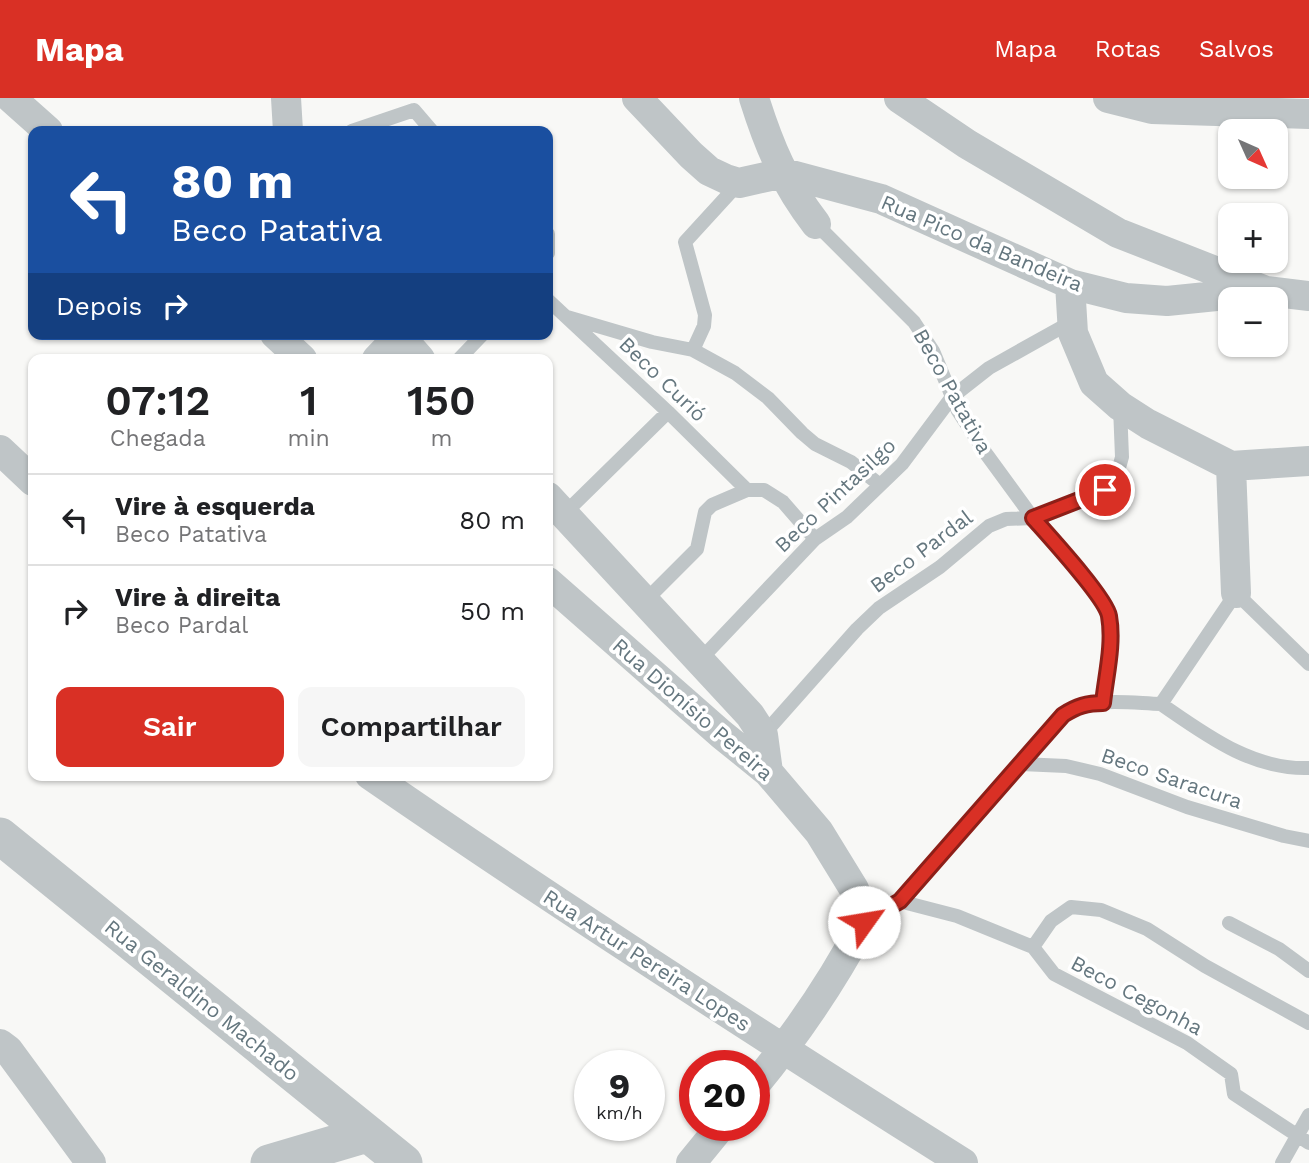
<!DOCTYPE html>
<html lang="pt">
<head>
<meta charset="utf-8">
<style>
	:root { --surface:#fff; --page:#f6f6f6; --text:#202124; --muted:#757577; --line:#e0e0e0; --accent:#d93025 }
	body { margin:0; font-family:"Work Sans",sans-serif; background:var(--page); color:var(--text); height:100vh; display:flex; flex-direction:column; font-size:26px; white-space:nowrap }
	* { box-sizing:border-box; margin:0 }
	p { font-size:23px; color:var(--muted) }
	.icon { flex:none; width:38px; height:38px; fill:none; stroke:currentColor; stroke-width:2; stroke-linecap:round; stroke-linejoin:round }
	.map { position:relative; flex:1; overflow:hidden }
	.drawer { position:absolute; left:28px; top:256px; width:525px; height:427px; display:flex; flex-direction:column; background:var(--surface); border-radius:14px; box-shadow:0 2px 5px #0004 }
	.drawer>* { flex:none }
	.banner { position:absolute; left:28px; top:28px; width:525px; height:214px; border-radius:14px; box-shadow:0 2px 5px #0004; background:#1a4fa0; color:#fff; overflow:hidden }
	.needle { width:46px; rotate:135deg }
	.tools { position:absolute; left:1218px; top:21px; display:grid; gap:14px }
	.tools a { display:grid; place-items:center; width:70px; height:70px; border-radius:14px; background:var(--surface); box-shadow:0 2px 5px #0004; font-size:35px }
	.speed { position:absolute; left:574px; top:952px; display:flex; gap:14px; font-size:35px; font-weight:700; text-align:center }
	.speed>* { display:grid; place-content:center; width:91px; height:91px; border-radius:50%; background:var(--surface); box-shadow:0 2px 5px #0004; line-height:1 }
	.speed small { font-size:18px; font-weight:400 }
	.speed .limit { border:10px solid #d22; background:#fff; color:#111 }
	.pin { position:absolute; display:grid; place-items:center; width:60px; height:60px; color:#fff; margin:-30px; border:4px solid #fff; border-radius:50%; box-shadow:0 2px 7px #0007 }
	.me { position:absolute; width:77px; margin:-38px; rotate:58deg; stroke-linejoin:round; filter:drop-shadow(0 0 5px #0008) }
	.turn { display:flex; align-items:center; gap:24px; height:147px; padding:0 28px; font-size:32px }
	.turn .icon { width:91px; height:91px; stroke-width:2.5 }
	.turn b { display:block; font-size:49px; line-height:60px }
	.then { display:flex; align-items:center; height:66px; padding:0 28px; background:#0003; gap:14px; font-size:26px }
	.eta { display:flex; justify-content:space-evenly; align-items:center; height:119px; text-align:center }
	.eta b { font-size:42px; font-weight:600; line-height:49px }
	.button { display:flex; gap:14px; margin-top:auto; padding:14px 28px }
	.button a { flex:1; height:80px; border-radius:14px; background:var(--accent); color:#fff; font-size:28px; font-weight:600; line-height:80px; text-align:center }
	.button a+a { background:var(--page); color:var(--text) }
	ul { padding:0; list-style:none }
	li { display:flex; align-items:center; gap:21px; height:91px; padding:0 28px; border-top:2px solid var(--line) }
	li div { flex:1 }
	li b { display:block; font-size:26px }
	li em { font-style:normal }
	header { display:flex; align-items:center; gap:42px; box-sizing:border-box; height:98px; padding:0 35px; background:var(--accent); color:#fff }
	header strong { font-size:33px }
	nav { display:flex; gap:38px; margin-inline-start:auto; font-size:24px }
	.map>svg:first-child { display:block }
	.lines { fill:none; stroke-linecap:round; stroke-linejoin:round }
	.service { stroke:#bfc5c7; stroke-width:14 }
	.minor { stroke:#bfc5c7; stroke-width:30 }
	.tertiary { stroke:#bfc5c7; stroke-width:37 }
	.route-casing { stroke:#8d1f18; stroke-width:18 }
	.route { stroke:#d93025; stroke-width:12 }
	.labels { text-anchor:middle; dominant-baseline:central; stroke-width:7; stroke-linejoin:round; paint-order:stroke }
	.street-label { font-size:21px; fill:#65777f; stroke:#fff }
</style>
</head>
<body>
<header>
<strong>Mapa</strong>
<nav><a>Mapa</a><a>Rotas</a><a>Salvos</a></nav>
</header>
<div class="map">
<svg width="1309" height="1065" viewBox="0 0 1309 1065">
	<rect width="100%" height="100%" fill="#f8f8f6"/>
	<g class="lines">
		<path class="service" d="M 414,12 L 432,33
			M 352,33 L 414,12
			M 816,126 L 914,224 L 933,253 L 958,313 L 987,357 L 1033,420 L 1095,494 L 1109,515 L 1110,537 L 1103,605
			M 548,136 L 548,155
			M 548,202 L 668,314 L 747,392
			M 567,219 L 652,244 L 693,252 L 735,275 L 768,300 L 802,335 L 815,346 L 851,364 L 880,387
			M 693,252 L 704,228 L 705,217 L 685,144 L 739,85
			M 459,261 L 483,236
			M 564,416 L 668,314
			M 645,503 L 697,451 L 705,414 L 712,407 L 747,392 L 764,392 L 783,404 L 815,441
			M 699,563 L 815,441 L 847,419 L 902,366 L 952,299 L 989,270 L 1073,223
			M 1161,606 C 1206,637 1252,672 1309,670
			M 763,637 L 857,531 L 879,510 L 940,469 L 989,428 L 1006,421 L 1033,420 L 1105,392 L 1117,377 L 1122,359 L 1120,309
			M 1021,666 L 1066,668 L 1100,676 L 1187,709 L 1284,738 L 1309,743
			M 899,803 L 957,818 L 1033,849 L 1054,876 L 1187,945 L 1231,976 L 1234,996 L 1309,1045
			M 864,824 L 899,803 L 1063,617 C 1091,598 1128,605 1161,606 L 1236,495 L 1309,566
			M 1229,825 L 1279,851 L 1309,873
			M 1033,849 L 1051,823 L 1071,809 L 1101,812 L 1147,831 L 1205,868 L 1309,925
			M 1282,1065 L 1309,1017"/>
		<path class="minor" d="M 11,0 L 48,33
			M 286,0 L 288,33
			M 637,0 L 691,57 L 709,73 L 726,81 L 739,85 L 784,75 L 881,101 L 1070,186 L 1126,200 L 1167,203 L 1266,193
			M 754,0 C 769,48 785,86 816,126
			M 899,0 L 967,46 L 1118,135 L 1266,193 L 1309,198
			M 1108,0 L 1152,11 L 1309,16
			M 1070,186 L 1073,235 L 1094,285 L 1120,308 L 1148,326 L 1231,368
			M 275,236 L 302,261
			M 398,236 L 420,261
			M 377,261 L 399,238
			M 0,352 L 33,383
			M 548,399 L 750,617 L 763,637 L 768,674
			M 548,484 L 721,636 L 768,674 L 819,734 L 854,791 L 864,824 C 833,883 796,937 754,988
			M 1236,495 L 1231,368 L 1309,363
			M 370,677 C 564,811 763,939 963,1065
			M 0,946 L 8,952 L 91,1065
			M 691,1065 L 722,1027"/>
		<path class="tertiary" d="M 0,738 L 404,1065
			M 269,1065 L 367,1036"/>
	</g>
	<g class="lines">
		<g class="route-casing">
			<path id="route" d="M 864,824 L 900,803 L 1063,617 C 1077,608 1087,605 1103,605 C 1106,577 1114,546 1109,518 C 1106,500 1048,437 1033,420 L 1105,392"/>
		</g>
		<use href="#route" class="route"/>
	</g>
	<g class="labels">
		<g class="street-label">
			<text transform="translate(982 145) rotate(23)">Rua Pico da Bandeira</text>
			<text transform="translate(663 281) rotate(44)">Beco Curió</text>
			<text transform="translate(953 293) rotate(61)">Beco Patativa</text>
			<text transform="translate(835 397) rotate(-43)">Beco Pintasilgo</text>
			<text transform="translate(921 453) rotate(-37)">Beco Pardal</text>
			<text transform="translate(693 611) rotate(41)">Rua Dionísio Pereira</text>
			<text transform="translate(1172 680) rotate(19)">Beco Saracura</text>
			<text transform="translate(647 862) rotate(33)">Rua Artur Pereira Lopes</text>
			<text transform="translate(1137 897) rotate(28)">Beco Cegonha</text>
			<text transform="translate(202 902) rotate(39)">Rua Geraldino Machado</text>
		</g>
	</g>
</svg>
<div class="tools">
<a><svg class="needle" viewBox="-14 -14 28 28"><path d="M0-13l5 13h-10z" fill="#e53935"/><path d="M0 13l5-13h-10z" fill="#757577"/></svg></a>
<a>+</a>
<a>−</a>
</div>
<div class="speed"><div>9<small>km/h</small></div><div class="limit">20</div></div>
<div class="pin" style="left:1105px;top:392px;background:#d93025"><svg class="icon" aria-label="arrive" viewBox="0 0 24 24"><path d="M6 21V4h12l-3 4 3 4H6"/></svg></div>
<svg class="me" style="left:864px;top:824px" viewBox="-20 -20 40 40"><circle r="19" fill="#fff"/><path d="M0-13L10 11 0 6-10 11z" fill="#d93025"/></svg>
<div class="banner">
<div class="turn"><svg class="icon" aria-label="left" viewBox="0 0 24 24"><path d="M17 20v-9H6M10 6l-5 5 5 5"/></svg><div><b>80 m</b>Beco Patativa</div></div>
<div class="then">Depois<svg class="icon" aria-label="right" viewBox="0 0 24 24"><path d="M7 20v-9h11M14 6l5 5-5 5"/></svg></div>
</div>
<section class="drawer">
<div class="eta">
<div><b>07:12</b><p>Chegada</p></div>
<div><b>1</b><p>min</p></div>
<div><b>150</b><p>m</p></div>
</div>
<ul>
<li><svg class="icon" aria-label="left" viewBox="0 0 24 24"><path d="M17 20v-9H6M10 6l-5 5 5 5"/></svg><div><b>Vire à esquerda</b><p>Beco Patativa</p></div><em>80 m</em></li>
<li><svg class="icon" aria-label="right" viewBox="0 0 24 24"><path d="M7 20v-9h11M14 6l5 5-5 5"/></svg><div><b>Vire à direita</b><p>Beco Pardal</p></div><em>50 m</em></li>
</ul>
<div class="button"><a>Sair</a><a>Compartilhar</a></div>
</section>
</div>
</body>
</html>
